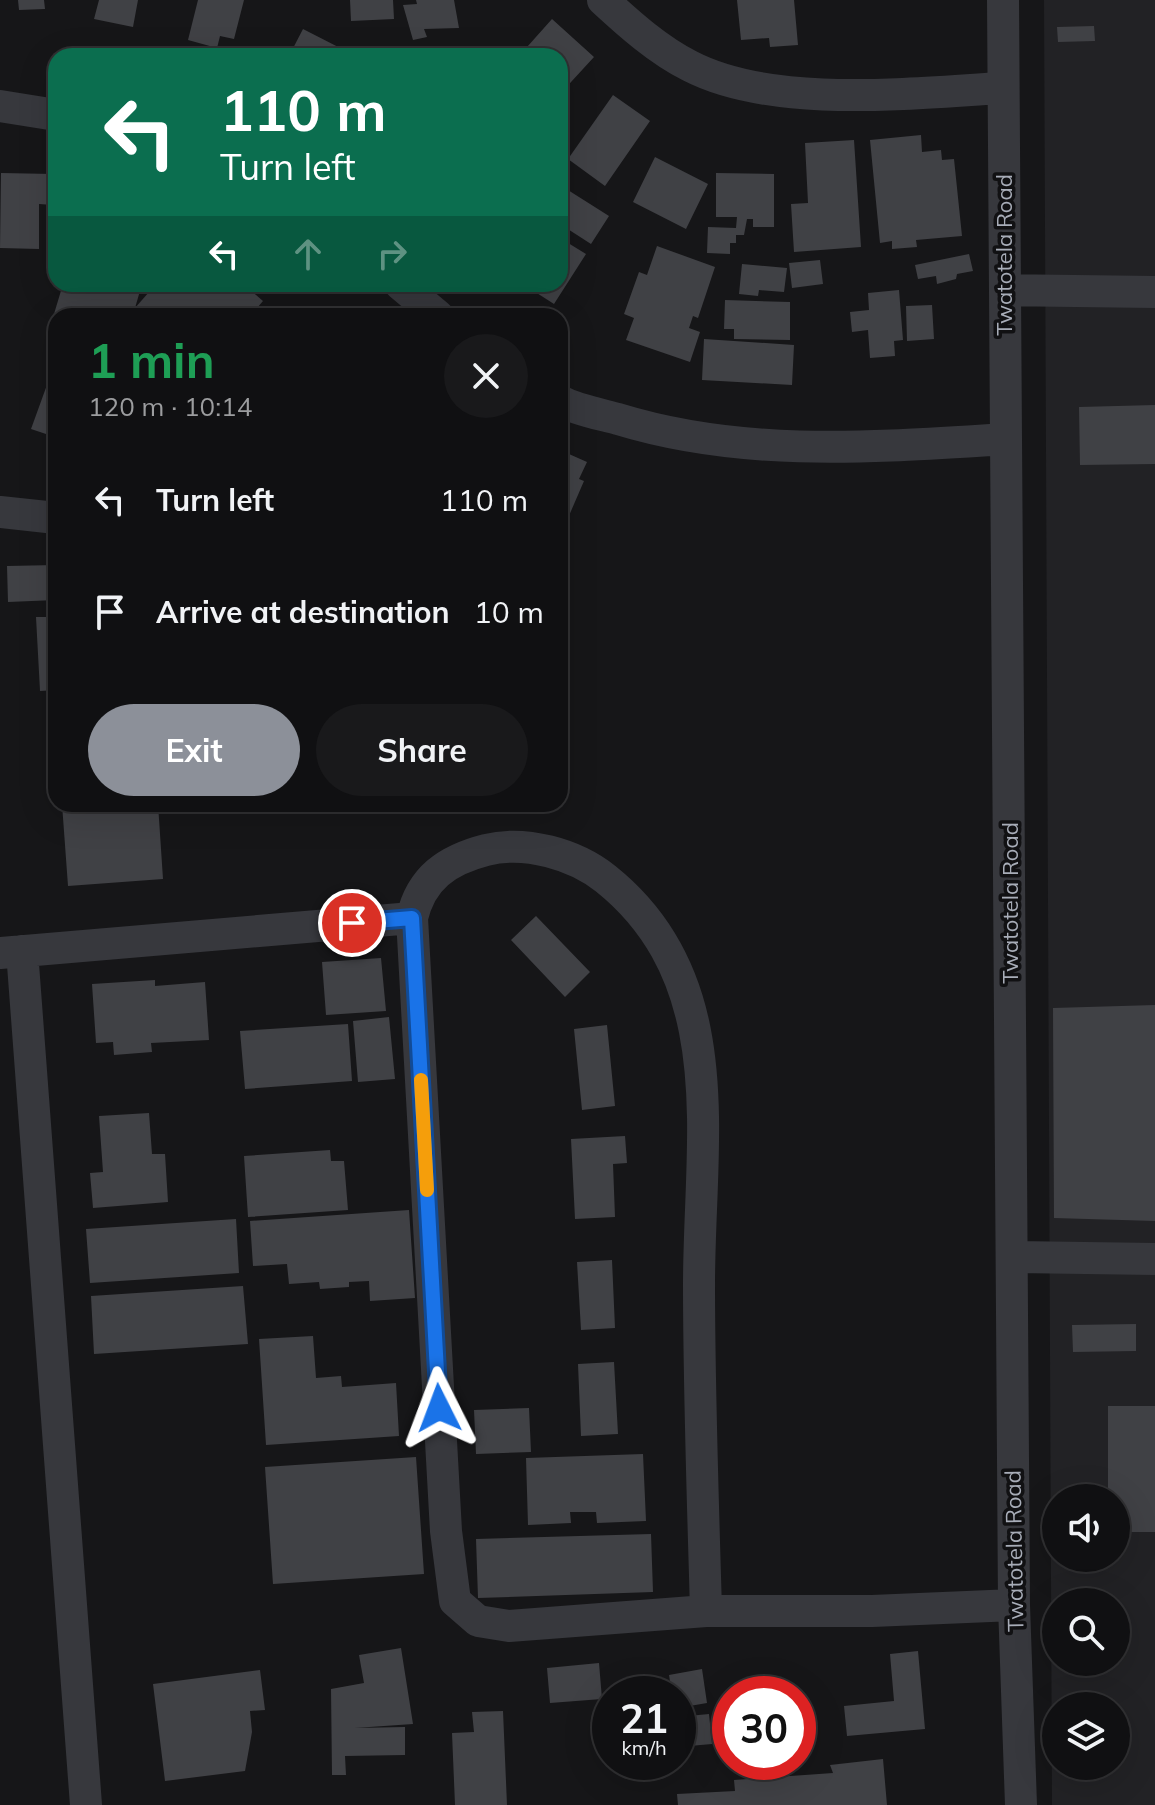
<!DOCTYPE html>
<html lang="en">
<head>
<meta charset="utf-8">
<style>
	:root { --surface:#101012; --page:#19191b; --text:#f1f3f6; --muted:#9c9d9f; --line:#303032; --accent:#8c9099 }
	body { margin:0; font-family:Mulish,sans-serif; background:var(--page); color:var(--text); height:100vh; display:flex; flex-direction:column; font-size:30px; white-space:nowrap }
	* { box-sizing:border-box; margin:0 }
	p { font-size:26px; color:var(--muted) }
	.icon { flex:none; width:44px; height:44px; fill:none; stroke:currentColor; stroke-width:2; stroke-linecap:round; stroke-linejoin:round }
	.map { position:relative; flex:1; overflow:hidden }
	.side { position:absolute; left:48px; top:308px; width:520px; height:504px; display:flex; flex-direction:column; background:var(--surface); border-radius:24px; box-shadow:0 8px 32px #0002,0 0 0 2px var(--line) }
	.side>* { flex:none }
	.banner { position:absolute; left:48px; top:48px; width:520px; height:244px; border-radius:24px; box-shadow:0 8px 32px #0002,0 0 0 2px var(--line); background:#0b6e4f; color:#fff; overflow:hidden }
	.controls { position:absolute; left:1042px; top:1484px; display:grid; gap:16px }
	.controls a { display:grid; place-items:center; width:88px; height:88px; border-radius:50%; background:var(--surface); box-shadow:0 8px 32px #0002,0 0 0 2px var(--line); font-size:40px }
	.speed { position:absolute; left:592px; top:1676px; display:flex; gap:16px; font-size:40px; font-weight:700; text-align:center }
	.speed>* { display:grid; place-content:center; width:104px; height:104px; border-radius:50%; background:var(--surface); box-shadow:0 8px 32px #0002,0 0 0 2px var(--line); line-height:1 }
	.speed small { font-size:20px; font-weight:400 }
	.speed .limit { border:12px solid #d22; background:#fff; color:#111 }
	.pin { position:absolute; display:grid; place-items:center; width:68px; height:68px; color:#fff; margin:-34px; border:4px solid #fff; border-radius:50%; box-shadow:0 2px 8px #0007 }
	.me { position:absolute; width:88px; margin:-44px; rotate:357deg; stroke-linejoin:round; filter:drop-shadow(0 0 6px #0008) }
	.turn { display:flex; align-items:center; gap:28px; height:168px; padding:0 40px; font-size:36px }
	.turn .icon { width:104px; height:104px; stroke-width:2.5 }
	.turn b { display:block; font-size:56px; line-height:68px }
	.lanes { display:flex; align-items:center; height:76px; padding:0 40px; background:#0003; justify-content:center; gap:40px; direction:ltr }
	.lanes .off { opacity:.35 }
	.round { display:grid; place-items:center; flex:none; width:84px; height:84px; border-radius:42px; background:var(--page) }
	.head { display:flex; align-items:center; justify-content:space-between; height:136px; padding:0 40px }
	h1 { font-size:48px; font-weight:700; line-height:60px; color:#1e9e55 }
	.primary-button { display:flex; gap:16px; margin-top:auto; padding:16px 40px }
	.primary-button a { flex:1; height:92px; border-radius:48px; background:var(--accent); color:#fff; font-size:32px; font-weight:700; line-height:92px; text-align:center }
	.primary-button a+a { background:var(--page); color:var(--text) }
	ul { padding:0; list-style:none }
	li { display:flex; align-items:center; gap:24px; height:112px; padding:0 40px }
	li div { flex:1 }
	li b { display:block; font-size:30px }
	li em { font-style:normal }
	.map>svg:first-child { display:block }
	.built { fill:#222225; fill-rule:evenodd }
	.building { fill:#404145 }
	.lines { fill:none; stroke-linecap:round; stroke-linejoin:round }
	.minor { stroke:#37383d; stroke-width:32 }
	.route-casing { stroke:#114b97; stroke-width:20 }
	.route { stroke:#1a73e8; stroke-width:14 }
	.slow { stroke:#f59e0b; stroke-width:14 }
	.labels { text-anchor:middle; dominant-baseline:central; stroke-width:7; stroke-linejoin:round; paint-order:stroke }
	.street-label { font-size:22px; fill:#a8adb8; stroke:#111113 }
</style>
</head>
<body>
<div class="map">
<svg width="1155" height="1805" viewBox="0 0 1155 1805">
	<rect width="100%" height="100%" fill="#161618"/>
	<path class="built" d="M 1044,0 L 1155,0 L 1155,1805 L 1052,1805 ZM 1056,1498 L 1116,1498 L 1116,1558 L 1056,1558 ZM 1056,1602 L 1116,1602 L 1116,1662 L 1056,1662 ZM 1056,1706 L 1116,1706 L 1116,1766 L 1056,1766 Z"/>
	<path class="building" d="M 18,0 L 44,0 L 45,9 L 19,10 Z
		M 99,0 L 138,0 L 133,27 L 94,19 Z
		M 198,0 L 244,0 L 234,39 L 220,36 L 217,48 L 188,40 Z
		M 350,0 L 393,0 L 394,19 L 351,21 Z
		M 416,0 L 454,0 L 459,28 L 424,29 L 427,37 L 413,40 L 403,5 L 417,4 Z
		M 737,0 L 794,0 L 798,45 L 770,47 L 769,38 L 741,40 Z
		M 552,19 L 594,57 L 560,94 L 560,56 L 519,56 Z
		M 1094,26 L 1095,41 L 1058,42 L 1057,27 Z
		M 303,29 L 348,52 L 346,56 L 289,56 Z
		M 613,95 L 650,121 L 605,186 L 568,159 Z
		M 921,135 L 922,152 L 941,150 L 942,160 L 954,159 L 962,236 L 916,240 L 917,247 L 892,249 L 892,241 L 880,243 L 870,140 Z
		M 854,140 L 861,247 L 794,252 L 791,204 L 808,203 L 805,143 Z
		M 655,157 L 708,184 L 686,229 L 633,202 Z
		M 1,173 L 53,174 L 53,205 L 39,204 L 39,249 L 0,248 Z
		M 716,173 L 774,174 L 774,227 L 753,227 L 753,219 L 747,219 L 744,235 L 736,235 L 736,243 L 730,243 L 730,254 L 707,253 L 708,227 L 736,228 L 737,217 L 716,217 Z
		M 560,185 L 609,216 L 591,244 L 560,224 Z
		M 560,238 L 586,254 L 554,304 L 529,288 L 531,284 L 560,284 Z
		M 657,246 L 715,267 L 698,318 L 693,316 L 689,328 L 700,332 L 690,362 L 626,340 L 634,318 L 624,314 L 639,272 L 647,275 Z
		M 969,254 L 973,271 L 957,274 L 956,279 L 937,284 L 936,276 L 918,279 L 915,265 Z
		M 820,260 L 823,284 L 792,288 L 789,263 Z
		M 742,264 L 787,268 L 784,292 L 759,290 L 758,296 L 739,294 Z
		M 63,284 L 142,284 L 135,308 L 156,284 L 243,284 L 263,301 L 250,316 L 60,316 L 54,314 Z
		M 899,290 L 903,340 L 894,341 L 895,356 L 870,358 L 868,330 L 852,332 L 850,312 L 869,310 L 868,293 Z
		M 725,300 L 790,302 L 790,340 L 734,339 L 734,329 L 724,329 Z
		M 932,305 L 934,339 L 907,341 L 906,306 Z
		M 704,339 L 794,345 L 792,385 L 702,380 Z
		M 56,360 L 56,447 L 48,444 L 52,436 L 31,429 Z
		M 1155,405 L 1155,464 L 1080,465 L 1079,407 Z
		M 560,450 L 587,462 L 579,479 L 584,481 L 568,518 L 563,516 L 560,523 Z
		M 56,565 L 56,600 L 8,602 L 7,566 Z
		M 36,617 L 56,617 L 56,690 L 40,691 Z
		M 62,804 L 158,804 L 163,879 L 68,886 Z
		M 536,916 L 590,972 L 565,997 L 511,940 Z
		M 381,958 L 386,1011 L 326,1015 L 322,962 Z
		M 155,980 L 155,986 L 205,982 L 209,1040 L 151,1043 L 152,1052 L 114,1055 L 113,1042 L 96,1043 L 92,984 Z
		M 1155,1005 L 1155,1221 L 1054,1218 L 1053,1008 Z
		M 389,1017 L 395,1079 L 358,1082 L 353,1021 Z
		M 348,1024 L 352,1081 L 245,1089 L 240,1031 Z
		M 607,1025 L 615,1106 L 582,1110 L 574,1029 Z
		M 149,1113 L 152,1154 L 165,1154 L 168,1202 L 93,1208 L 90,1173 L 103,1172 L 99,1116 Z
		M 625,1136 L 627,1163 L 613,1164 L 615,1217 L 575,1219 L 571,1139 Z
		M 330,1150 L 331,1161 L 344,1161 L 348,1210 L 248,1217 L 244,1156 Z
		M 409,1210 L 415,1298 L 370,1301 L 369,1281 L 349,1282 L 349,1287 L 320,1289 L 319,1282 L 289,1284 L 287,1264 L 253,1266 L 250,1221 Z
		M 236,1219 L 239,1273 L 90,1283 L 86,1229 Z
		M 612,1260 L 615,1328 L 581,1330 L 577,1262 Z
		M 243,1286 L 248,1344 L 94,1354 L 91,1296 Z
		M 1136,1324 L 1136,1351 L 1073,1352 L 1072,1325 Z
		M 313,1336 L 316,1378 L 341,1376 L 342,1387 L 396,1383 L 399,1436 L 266,1445 L 259,1339 Z
		M 614,1362 L 618,1434 L 581,1436 L 578,1364 Z
		M 1108,1406 L 1155,1406 L 1155,1532 L 1116,1532 L 1116,1498 L 1108,1498 Z
		M 529,1408 L 531,1452 L 476,1454 L 474,1410 Z
		M 643,1454 L 646,1521 L 597,1523 L 596,1512 L 570,1512 L 571,1523 L 528,1525 L 526,1458 Z
		M 416,1457 L 424,1574 L 273,1584 L 265,1467 Z
		M 651,1534 L 653,1592 L 478,1598 L 476,1539 Z
		M 401,1648 L 413,1724 L 355,1728 L 405,1727 L 405,1755 L 345,1756 L 346,1775 L 332,1775 L 331,1689 L 364,1683 L 359,1655 Z
		M 918,1651 L 925,1729 L 847,1736 L 844,1706 L 894,1701 L 890,1654 Z
		M 599,1663 L 602,1699 L 550,1703 L 547,1668 Z
		M 702,1669 L 707,1703 L 678,1708 L 678,1694 L 672,1694 L 669,1675 Z
		M 260,1670 L 265,1710 L 250,1711 L 252,1732 L 245,1771 L 165,1781 L 153,1684 Z
		M 503,1711 L 507,1805 L 455,1805 L 452,1733 L 474,1732 L 472,1712 Z
		M 709,1714 L 712,1744 L 678,1747 L 678,1717 Z
		M 883,1759 L 887,1805 L 678,1805 L 677,1794 L 735,1791 L 734,1780 L 833,1773 L 830,1765 Z"/>
	<g class="lines">
		<path class="minor" d="M 603,0 C 629,24 658,50 690,66 C 773,109 912,93 1003,88
			M 1003,0 L 1014,1605 L 1021,1805
			M 0,106 L 56,115
			M 400,284 L 438,316
			M 1005,290 L 1155,292
			M 560,401 C 577,410 599,414 618,419 C 745,458 875,447 1006,439
			M 0,512 L 56,518
			M 22,951 L 86,1805
			M 0,953 L 412,918
			M 1012,1257 L 1155,1259
			M 706,1611 C 703,1502 699,1393 699,1284 C 699,1141 733,981 606,879 C 575,854 525,840 486,850 C 447,860 421,878 412,918 L 446,1531 L 455,1601 L 478,1621 L 509,1626 L 706,1611 L 872,1611 L 1014,1605"/>
	</g>
	<g class="lines">
		<g class="route-casing">
			<path id="route" d="M 352,923 L 412,918 L 439,1408"/>
		</g>
		<use href="#route" class="route"/>
		<path class="slow" d="M 421,1080 L 427,1190"/>
	</g>
	<g class="labels">
		<g class="street-label">
			<text transform="translate(1004 255) rotate(-90)">Twatotela Road</text>
			<text transform="translate(1010 903) rotate(-90)">Twatotela Road</text>
			<text transform="translate(1014 1551) rotate(-91)">Twatotela Road</text>
		</g>
	</g>
</svg>
<div class="controls">
<a><svg class="icon" aria-label="sound" viewBox="0 0 24 24"><path d="M4 9h4l5-4v14l-5-4H4zM17 9q2 3 0 6"/></svg></a>
<a><svg class="icon" aria-label="search" viewBox="0 0 24 24"><circle cx="10" cy="10" r="6"/><path d="M15 15l6 6"/></svg></a>
<a><svg class="icon" aria-label="layers" viewBox="0 0 24 24"><path d="M12 4l9 5-9 5-9-5zM3 14l9 5 9-5"/></svg></a>
</div>
<div class="speed"><div>21<small>km/h</small></div><div class="limit">30</div></div>
<div class="pin" style="left:352px;top:923px;background:#d93025"><svg class="icon" aria-label="arrive" viewBox="0 0 24 24"><path d="M6 21V4h12l-3 4 3 4H6"/></svg></div>
<svg class="me" style="left:439px;top:1408px" viewBox="-20 -20 40 40"><path d="M0-17L14 15 0 8-14 15z" fill="#1a73e8" stroke="#fff" stroke-width="4"/></svg>
<div class="banner">
<div class="turn"><svg class="icon" aria-label="left" viewBox="0 0 24 24"><path d="M17 20v-9H6M10 6l-5 5 5 5"/></svg><div><b>110 m</b>Turn left</div></div>
<div class="lanes"><svg class="icon" aria-label="left" viewBox="0 0 24 24"><path d="M17 20v-9H6M10 6l-5 5 5 5"/></svg><svg class="icon off" aria-label="ahead" viewBox="0 0 24 24"><path d="M12 20V5M6 11l6-6 6 6"/></svg><svg class="icon off" aria-label="right" viewBox="0 0 24 24"><path d="M7 20v-9h11M14 6l5 5-5 5"/></svg></div>
</div>
<section class="side">
<div class="head"><div><h1>1 min</h1><p>120 m · 10:14</p></div><a class="round"><svg class="icon" aria-label="close" viewBox="0 0 24 24"><path d="M6 6l12 12M18 6L6 18"/></svg></a></div>
<ul>
<li><svg class="icon" aria-label="left" viewBox="0 0 24 24"><path d="M17 20v-9H6M10 6l-5 5 5 5"/></svg><div><b>Turn left</b></div><em>110 m</em></li>
<li><svg class="icon" aria-label="arrive" viewBox="0 0 24 24"><path d="M6 21V4h12l-3 4 3 4H6"/></svg><div><b>Arrive at destination</b></div><em>10 m</em></li>
</ul>
<div class="primary-button"><a>Exit</a><a>Share</a></div>
</section>
</div>
</body>
</html>
